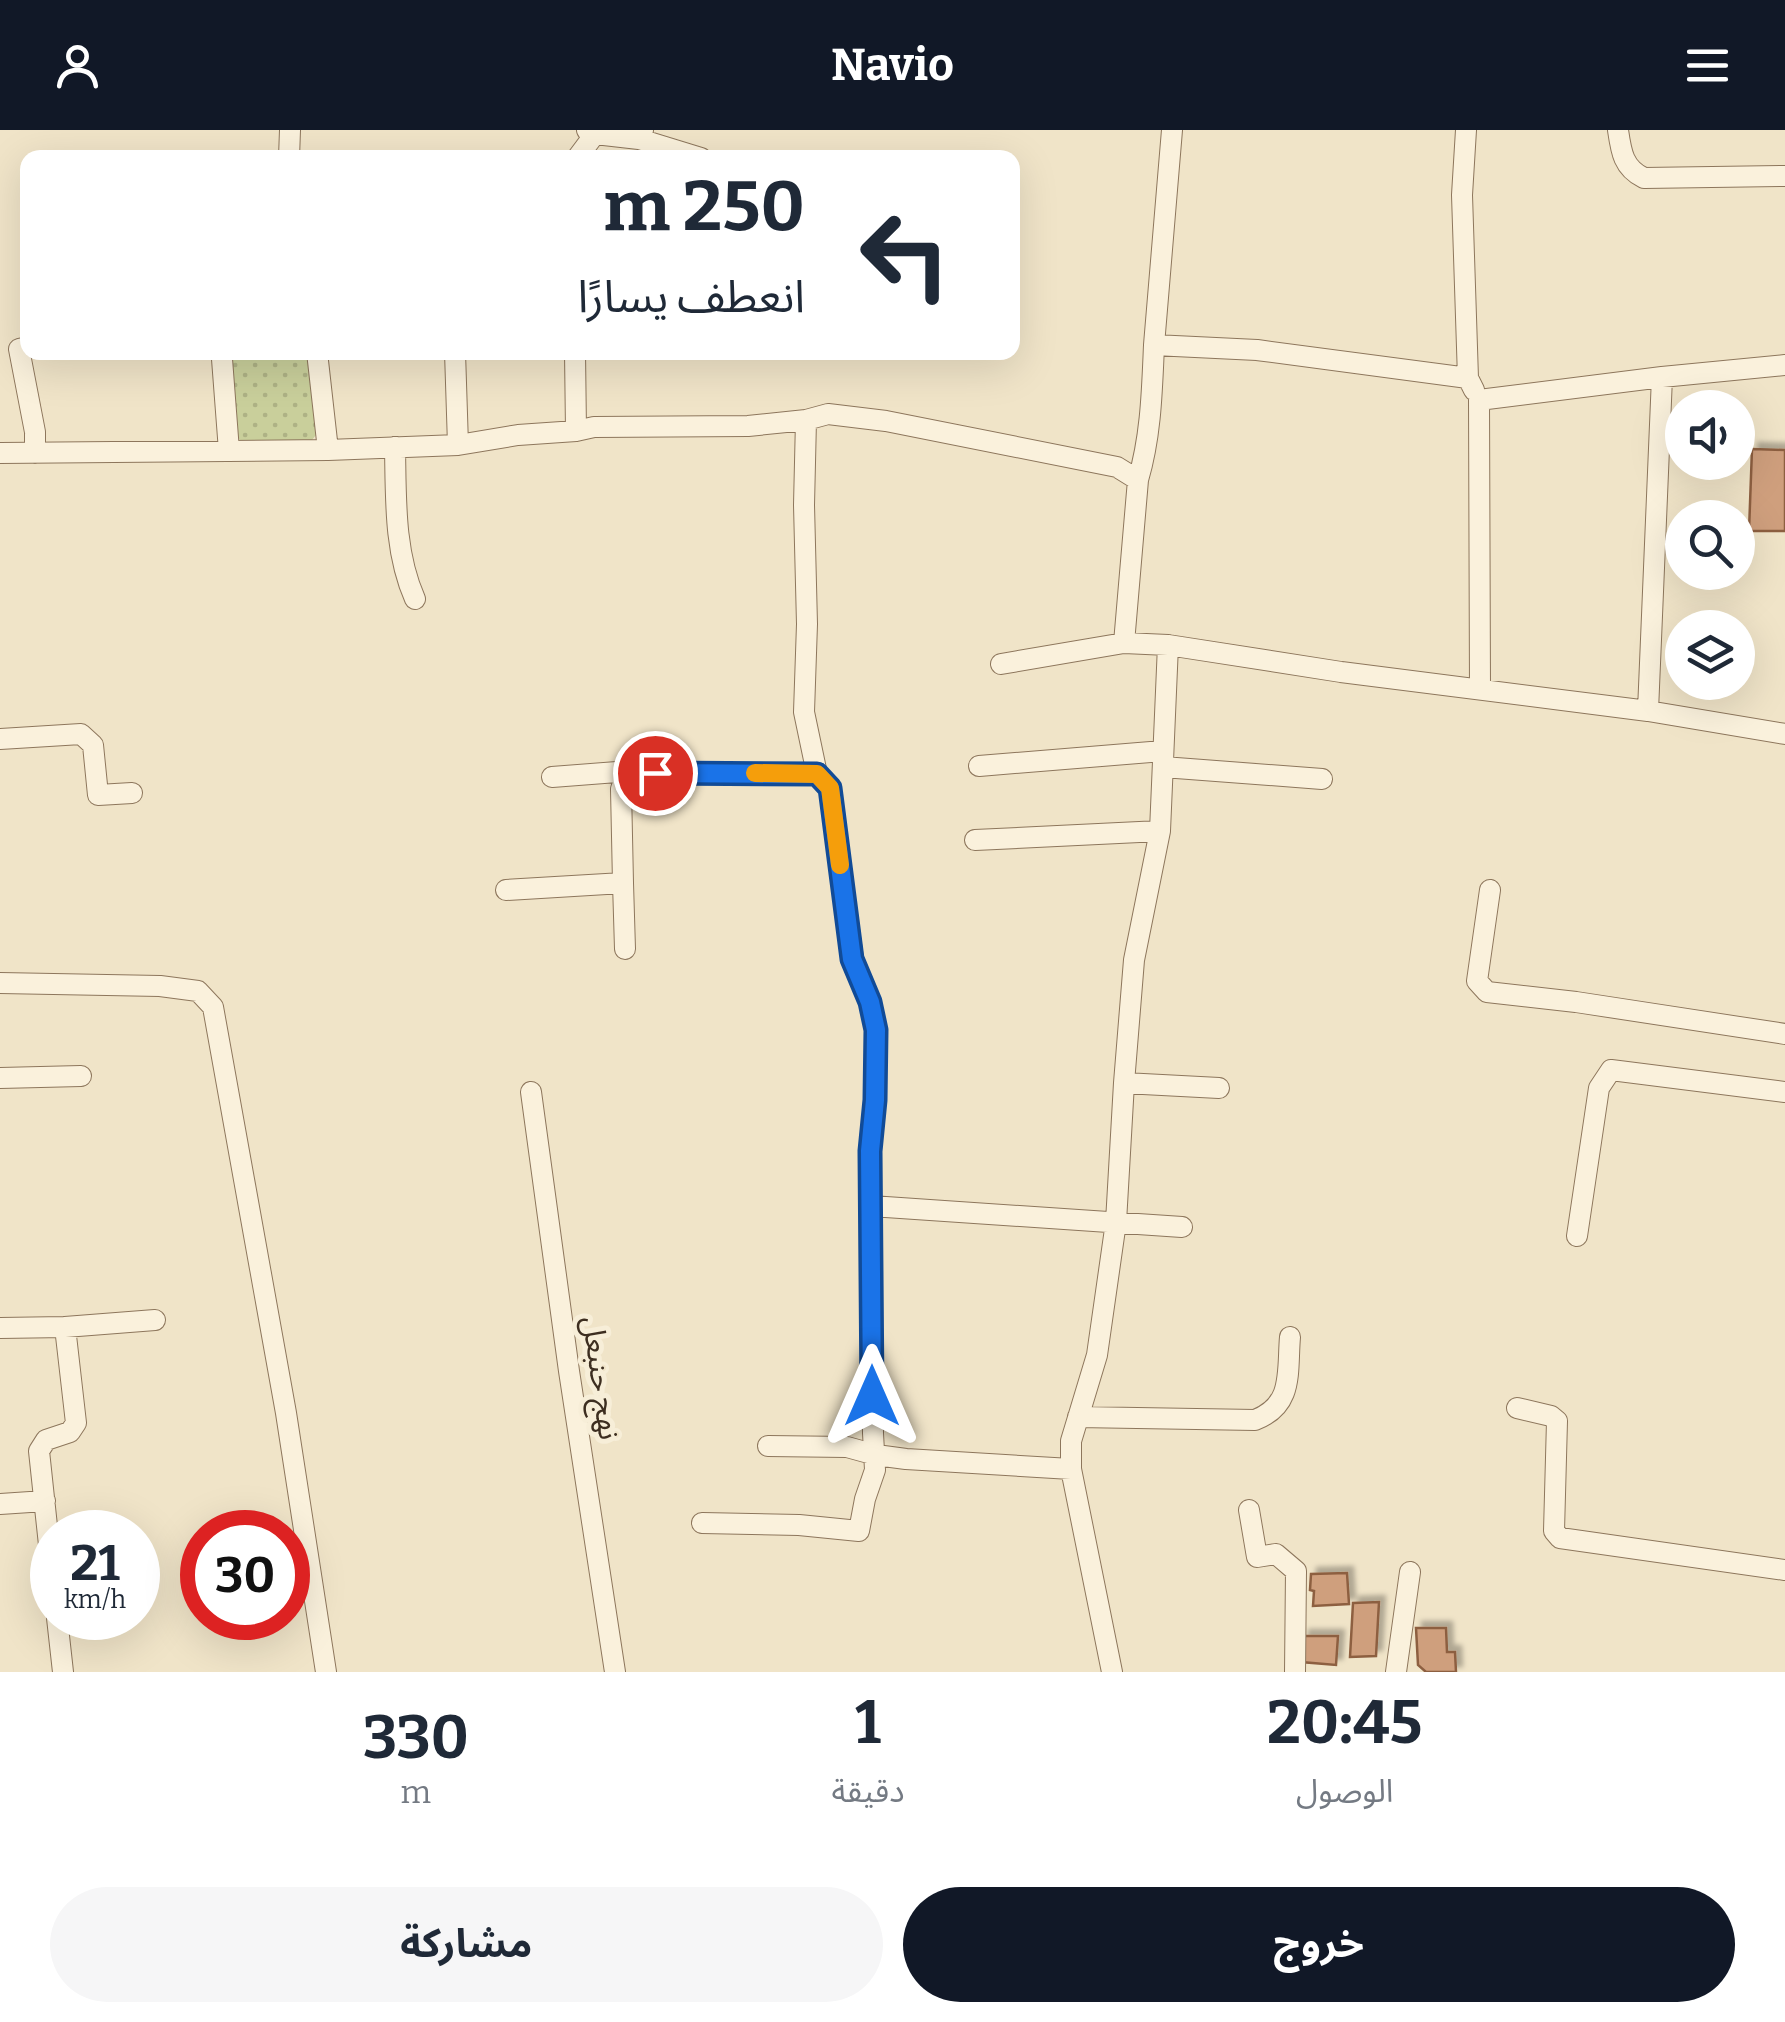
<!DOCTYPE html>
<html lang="ar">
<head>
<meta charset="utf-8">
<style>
	:root { --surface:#fff; --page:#f6f6f7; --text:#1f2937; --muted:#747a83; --accent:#111827 }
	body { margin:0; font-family:Bitter,"Noto Sans Arabic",serif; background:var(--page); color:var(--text); direction:rtl; height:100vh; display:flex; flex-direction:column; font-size:38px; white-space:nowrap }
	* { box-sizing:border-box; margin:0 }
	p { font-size:32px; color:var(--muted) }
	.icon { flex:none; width:55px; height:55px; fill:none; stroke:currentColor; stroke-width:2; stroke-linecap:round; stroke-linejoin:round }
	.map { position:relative; height:1542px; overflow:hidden; direction:ltr }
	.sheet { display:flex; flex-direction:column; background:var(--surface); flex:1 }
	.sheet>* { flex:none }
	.top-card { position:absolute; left:20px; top:20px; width:1000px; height:210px; border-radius:20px; box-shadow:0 10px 40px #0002; direction:rtl; background:#fff; color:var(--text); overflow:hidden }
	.controls { position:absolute; left:1665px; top:260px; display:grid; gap:20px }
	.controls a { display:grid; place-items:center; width:90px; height:90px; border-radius:50%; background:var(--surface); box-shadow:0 10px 40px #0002; font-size:50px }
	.speed { position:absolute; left:30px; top:1380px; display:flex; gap:20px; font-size:50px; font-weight:700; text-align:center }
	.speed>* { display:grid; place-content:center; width:130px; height:130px; border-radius:50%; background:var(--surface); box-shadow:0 10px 40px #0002; line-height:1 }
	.speed small { font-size:25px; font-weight:400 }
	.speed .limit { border:15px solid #d22; background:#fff; color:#111 }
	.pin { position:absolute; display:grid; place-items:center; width:85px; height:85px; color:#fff; margin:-42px; border:5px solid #fff; border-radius:50%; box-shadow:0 2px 10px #0007 }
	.me { position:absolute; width:110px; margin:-55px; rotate:0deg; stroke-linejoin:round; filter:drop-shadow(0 0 8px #0008) }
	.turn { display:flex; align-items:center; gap:35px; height:210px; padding:0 50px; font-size:45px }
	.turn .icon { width:130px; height:130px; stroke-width:2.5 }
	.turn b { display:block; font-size:70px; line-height:85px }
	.eta { display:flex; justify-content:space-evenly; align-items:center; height:170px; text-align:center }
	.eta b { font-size:60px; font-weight:700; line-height:70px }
	.button { display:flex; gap:20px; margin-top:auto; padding:20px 50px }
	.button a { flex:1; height:115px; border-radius:60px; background:var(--accent); color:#fff; font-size:40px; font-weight:700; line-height:115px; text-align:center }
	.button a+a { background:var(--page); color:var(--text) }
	header { display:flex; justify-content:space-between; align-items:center; height:130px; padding:0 50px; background:var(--accent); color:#fff; font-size:45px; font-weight:700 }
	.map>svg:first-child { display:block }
	.grass { fill:url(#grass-dots) }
	.building { fill:#cf9f7d; stroke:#8d5f41; stroke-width:2.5; filter:url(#shadow) }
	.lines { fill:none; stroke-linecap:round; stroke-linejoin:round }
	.minor-casing { stroke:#8d765c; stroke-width:22 }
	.minor { stroke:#faf1dc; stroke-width:20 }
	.route-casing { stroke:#114b97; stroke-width:25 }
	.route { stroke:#1a73e8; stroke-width:18 }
	.slow { stroke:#f59e0b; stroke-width:18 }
	.labels { text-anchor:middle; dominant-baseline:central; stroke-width:10; stroke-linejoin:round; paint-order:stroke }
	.street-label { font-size:30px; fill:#3d2e20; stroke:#f7eed8 }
</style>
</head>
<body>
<header><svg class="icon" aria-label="menu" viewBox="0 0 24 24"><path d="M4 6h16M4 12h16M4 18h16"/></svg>Navio<svg class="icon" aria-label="person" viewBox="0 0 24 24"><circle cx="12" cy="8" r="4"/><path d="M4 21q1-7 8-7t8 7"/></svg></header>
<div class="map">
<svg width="1785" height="1542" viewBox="0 0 1785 1542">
	<defs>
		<pattern id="grass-dots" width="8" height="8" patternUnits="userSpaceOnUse" patternTransform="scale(2.5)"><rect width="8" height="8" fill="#c9cf9b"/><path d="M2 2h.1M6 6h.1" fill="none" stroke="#aeb285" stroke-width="1.8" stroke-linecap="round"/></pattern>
		<filter id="shadow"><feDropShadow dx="6" dy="-6" stdDeviation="2.5" flood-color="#0004"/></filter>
	</defs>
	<rect width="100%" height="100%" fill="#f0e4c8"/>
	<path class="grass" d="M 227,223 L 311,223 L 320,300 L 312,310 L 242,311 L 234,306 Z"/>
	<path class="building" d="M 1752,319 L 1785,320 L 1785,401 L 1749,401 Z
		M 1347,1443 L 1349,1474 L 1313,1476 L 1314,1461 L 1310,1460 L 1311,1444 Z
		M 1379,1472 L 1376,1526 L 1350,1527 L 1353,1473 Z
		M 1416,1498 L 1446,1498 L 1447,1522 L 1455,1522 L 1456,1542 L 1426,1542 L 1418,1535 Z
		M 1303,1506 L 1338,1506 L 1336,1535 L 1301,1532 Z"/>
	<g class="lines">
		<g class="minor-casing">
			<path id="minor" d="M 587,0 L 595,4 L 639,9 L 643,0
				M 1466,0 L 1462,65 L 1468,248 L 1474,260
				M 1618,0 C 1621,21 1623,38 1644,48 L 1785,46
				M 639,9 L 701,28
				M 289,28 L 290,0
				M 577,28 L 595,4
				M 1154,215 L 1172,0
				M 28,217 L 19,219 L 35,302 L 35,323
				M 317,222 L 328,320
				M 455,222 L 458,315
				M 575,222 L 576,301
				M 222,229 L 229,321
				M 395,317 C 396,368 394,422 415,469
				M 0,323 L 328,320 L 458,315 L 518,305 L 576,301 L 594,297 L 748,296 L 806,290 L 828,284 L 886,291 L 1117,337 L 1138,350 L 1124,513
				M 1138,350 C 1151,306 1152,261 1154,215 L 1257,220 L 1468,248
				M 1001,534 L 1124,513 L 1168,515
				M 1480,559 L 1479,270 L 1662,247 L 1785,235
				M 1648,581 L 1662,247
				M 0,609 L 81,604 L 93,615 L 98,665 L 132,663
				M 979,636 L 1163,621
				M 1163,637 L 1322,649
				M 552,647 L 617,642 L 817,644
				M 975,710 L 1160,701
				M 623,753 L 625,819
				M 506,760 L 623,753 L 621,659 L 627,643
				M 1490,760 L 1477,851 L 1487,862 L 1576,872 L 1785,904
				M 0,853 L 160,856 L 198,861 L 213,877 L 286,1283 L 326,1542
				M 0,948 L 81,946
				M 1124,953 L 1219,958
				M 531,962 L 569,1241 L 615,1542
				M 871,1076 L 1182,1097
				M 1577,1106 L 1599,958 L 1611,940 L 1785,962
				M 0,1198 L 65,1197 L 155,1190
				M 1517,1278 L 1551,1286 L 1557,1291 L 1554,1401 L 1560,1408 L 1785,1440
				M 1078,1287 L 1255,1290 C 1294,1275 1287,1242 1290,1207
				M 768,1316 L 847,1317 L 876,1325 L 906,1329 L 1071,1339
				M 0,1374 L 45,1371
				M 1249,1380 L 1257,1427 L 1276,1424 L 1296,1441 L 1295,1542
				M 702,1393 L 799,1395 L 859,1401 L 865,1369 L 875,1340 L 873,1303 L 870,1021 L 875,970 L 876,900 L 870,872 L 853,829 L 830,659 L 817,644 L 804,582 L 807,494 L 804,375 L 806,290
				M 52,1443 L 39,1321 L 46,1310 L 70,1302 L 76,1293 L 65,1197
				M 57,1488 L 63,1542
				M 1112,1542 L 1071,1339 L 1071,1311 L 1097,1225 L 1116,1092 L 1124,953 L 1134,830 L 1160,701 L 1168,515 L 1341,542 L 1648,581 L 1785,604
				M 1396,1542 L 1410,1442"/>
		</g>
		<use href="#minor" class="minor"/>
	</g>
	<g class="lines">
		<g class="route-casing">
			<path id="route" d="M 655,643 L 817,644 L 830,658 L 852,829 L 870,872 L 876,900 L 875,970 L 870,1021 L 872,1266"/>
		</g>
		<use href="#route" class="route"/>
		<path class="slow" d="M 755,643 L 817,644 L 830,658 L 840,735"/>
	</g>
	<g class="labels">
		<g class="street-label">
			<text transform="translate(601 1248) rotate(82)">نهج حنبعل</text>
		</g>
	</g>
</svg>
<div class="controls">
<a><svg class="icon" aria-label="sound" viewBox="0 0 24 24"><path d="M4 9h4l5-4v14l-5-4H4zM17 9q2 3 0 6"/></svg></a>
<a><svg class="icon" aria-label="search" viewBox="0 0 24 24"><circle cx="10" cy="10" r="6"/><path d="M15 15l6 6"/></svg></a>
<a><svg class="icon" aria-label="layers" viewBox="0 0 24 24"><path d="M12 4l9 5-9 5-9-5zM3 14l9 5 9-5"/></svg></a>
</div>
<div class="speed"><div>21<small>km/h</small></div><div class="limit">30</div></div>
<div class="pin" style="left:655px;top:643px;background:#d93025"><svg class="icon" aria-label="arrive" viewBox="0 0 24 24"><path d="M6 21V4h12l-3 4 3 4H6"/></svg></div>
<svg class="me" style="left:872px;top:1266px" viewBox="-20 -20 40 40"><path d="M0-17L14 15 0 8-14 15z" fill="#1a73e8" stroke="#fff" stroke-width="4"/></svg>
<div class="top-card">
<div class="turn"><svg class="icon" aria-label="left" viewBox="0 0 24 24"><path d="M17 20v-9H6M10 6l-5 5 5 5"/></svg><div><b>250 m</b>انعطف يسارًا</div></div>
</div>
</div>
<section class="sheet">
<div class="eta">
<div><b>20:45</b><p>الوصول</p></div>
<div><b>1</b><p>دقيقة</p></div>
<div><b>330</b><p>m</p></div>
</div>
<div class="button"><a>خروج</a><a>مشاركة</a></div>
</section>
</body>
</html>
